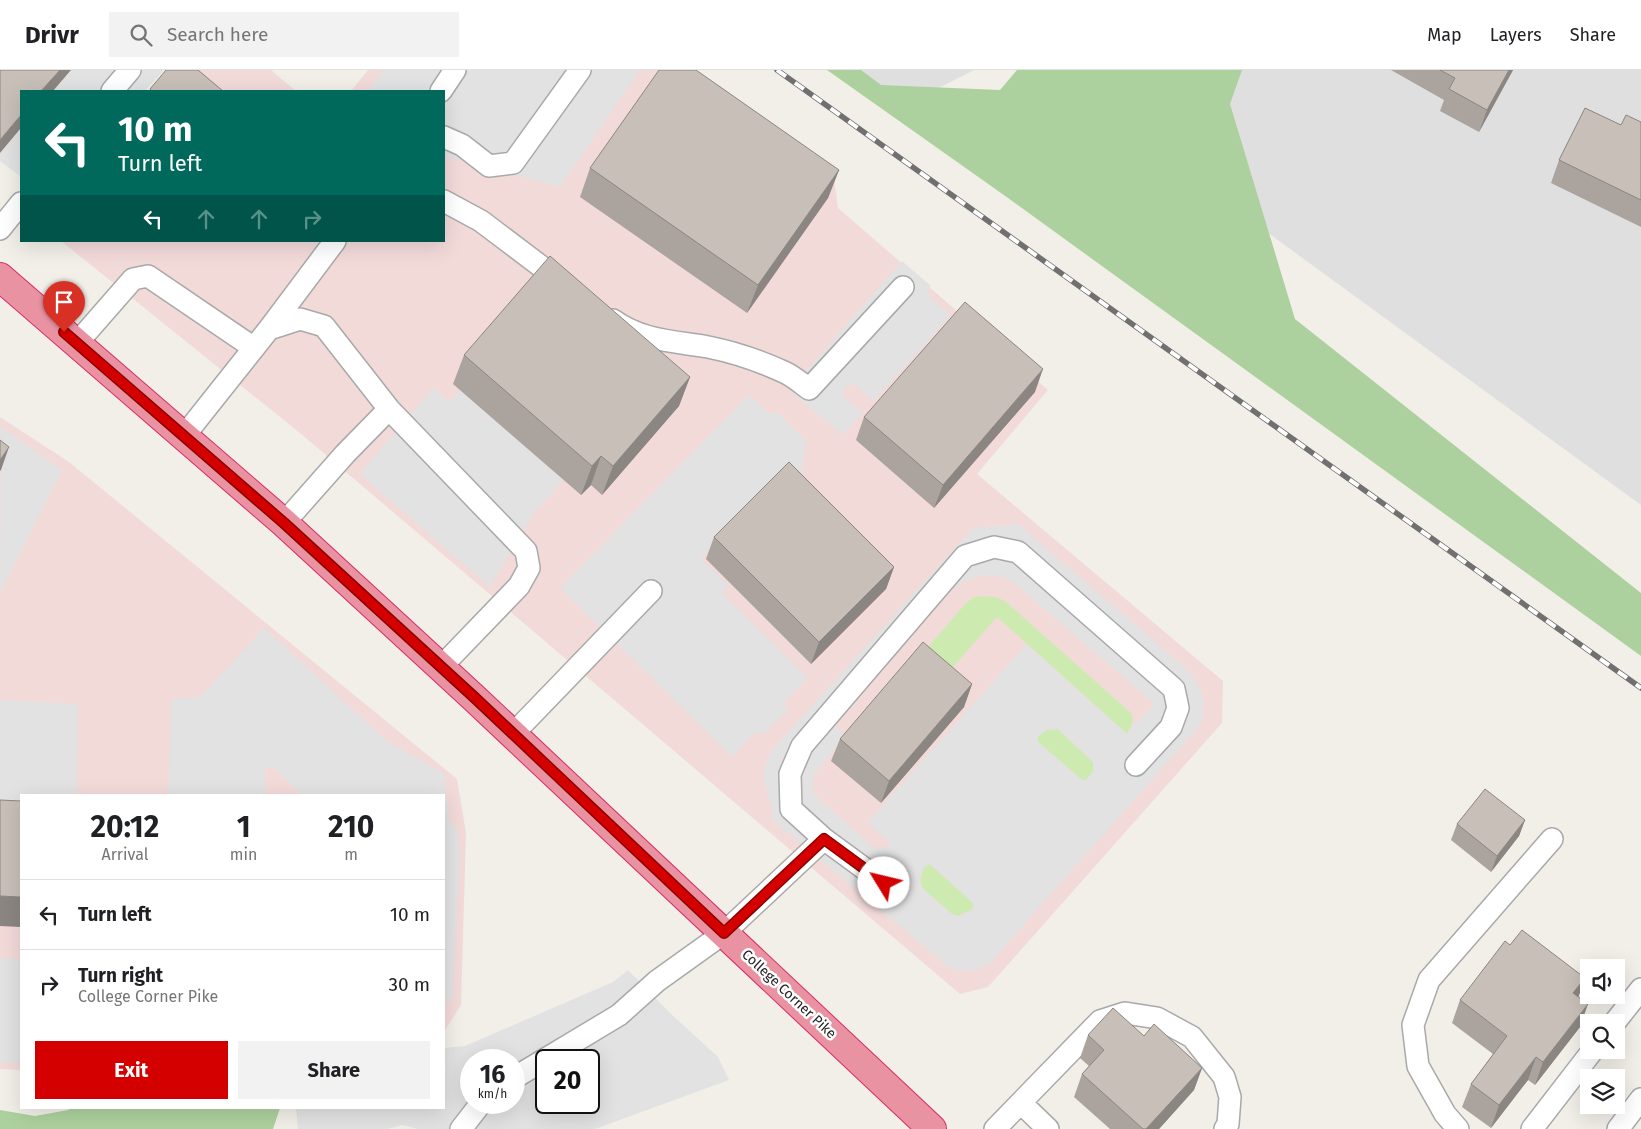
<!DOCTYPE html>
<html lang="en">
<head>
<meta charset="utf-8">
<style>
	:root { --surface:#fff; --page:#f2f2f2; --text:#202124; --muted:#757577; --line:#e0e0e0; --accent:#d40000 }
	body { margin:0; font-family:"Fira Sans",sans-serif; background:var(--page); color:var(--text); height:100vh; display:flex; flex-direction:column; font-size:19px; white-space:nowrap }
	* { box-sizing:border-box; margin:0 }
	p { font-size:16px; color:var(--muted) }
	.icon { flex:none; width:28px; height:28px; fill:none; stroke:currentColor; stroke-width:2; stroke-linecap:round; stroke-linejoin:round }
	.map { position:relative; flex:1; overflow:hidden }
	.sheet { position:absolute; left:20px; top:724px; width:425px; height:315px; display:flex; flex-direction:column; background:var(--surface); border-radius:0px; box-shadow:0 5px 20px #0002 }
	.sheet>* { flex:none }
	.guide { position:absolute; left:20px; top:20px; width:425px; height:152px; border-radius:0px; box-shadow:0 5px 20px #0002; background:#00695c; color:#fff; overflow:hidden }
	.fabs { position:absolute; left:1580px; top:889px; display:grid; gap:10px }
	.fabs a { display:grid; place-items:center; width:45px; height:45px; border-radius:0px; background:var(--surface); box-shadow:0 5px 20px #0002; font-size:25px }
	.speed { position:absolute; left:460px; top:979px; display:flex; gap:10px; font-size:25px; font-weight:700; text-align:center }
	.speed>* { display:grid; place-content:center; width:65px; height:65px; border-radius:50%; background:var(--surface); box-shadow:0 5px 20px #0002; line-height:1 }
	.speed small { font-size:12px; font-weight:400 }
	.speed .limit { border:2px solid #111; border-radius:8px; background:#fff; color:#111 }
	.pin { position:absolute; display:grid; place-items:center; width:42px; height:42px; color:#fff; margin:-51px -21px; border-radius:50% 50% 50% 0; rotate:-45deg; box-shadow:0 0 5px #0007 }
	.pin .icon { rotate:45deg }
	.me { position:absolute; width:55px; margin:-28px; rotate:306deg; stroke-linejoin:round; filter:drop-shadow(0 0 4px #0008) }
	.turn { display:flex; align-items:center; gap:18px; height:105px; padding:0 15px; font-size:22px }
	.turn .icon { width:65px; height:65px; stroke-width:2.5 }
	.turn b { display:block; font-size:35px; line-height:42px }
	.lanes { display:flex; align-items:center; height:48px; padding:0 15px; background:#0003; justify-content:center; gap:25px; direction:ltr }
	.lanes .off { opacity:.35 }
	.eta { display:flex; justify-content:space-evenly; align-items:center; height:85px; text-align:center }
	.eta b { font-size:30px; font-weight:700; line-height:35px }
	.primary-button { display:flex; gap:10px; margin-top:auto; padding:10px 15px }
	.primary-button a { flex:1; height:58px; border-radius:0px; background:var(--accent); color:#fff; font-size:20px; font-weight:700; line-height:58px; text-align:center }
	.primary-button a+a { background:var(--page); color:var(--text) }
	ul { padding:0; list-style:none }
	li { display:flex; align-items:center; gap:15px; height:70px; padding:0 15px; border-top:1px solid var(--line) }
	li div { flex:1 }
	li b { display:block; font-size:19px }
	li em { font-style:normal }
	header { display:flex; align-items:center; gap:30px; box-sizing:border-box; height:70px; padding:0 25px; background:var(--surface); border-bottom:1px solid var(--line) }
	header strong { font-size:24px }
	nav { display:flex; gap:28px; margin-inline-start:auto; font-size:18px }
	.search { width:350px; height:45px; background:var(--page); display:flex; align-items:center; gap:12px; box-sizing:border-box; padding:0 18px; border-radius:0px; color:var(--muted); font-size:19px }
	.map>svg:first-child { display:block }
	.residential { fill:#e0dfdf }
	.commercial { fill:#f2dad9 }
	.grass { fill:#cdebb0 }
	.forest { fill:#add19e }
	.parking { fill:#e2e2e2; fill-rule:evenodd }
	.lines { fill:none; stroke-linecap:round; stroke-linejoin:round }
	.lane-casing { stroke:#a9a9a9; stroke-width:24 }
	.highway-casing { stroke:#dc2a67; stroke-width:30 }
	.lane { stroke:#fff; stroke-width:21 }
	.highway { stroke:#e892a2; stroke-width:28 }
	.rail-casing { stroke:#707070; stroke-width:5.5 }
	.rail { stroke:#fff; stroke-width:4; stroke-dasharray:11; stroke-linecap:butt }
	.wall { fill:#aba49e }
	.shaded-wall { fill:#8b8681 }
	.building { fill:#c7bfb8; stroke:#8b8681 }
	.route-casing { stroke:#8a0000; stroke-width:12 }
	.route { stroke:#d40000; stroke-width:9 }
	.labels { text-anchor:middle; dominant-baseline:central; stroke-width:5; stroke-linejoin:round; paint-order:stroke }
	.street-label { font-size:14px; fill:#222; stroke:#fff }
</style>
</head>
<body>
<header>
<strong>Drivr</strong>
<div class="search"><svg class="icon" aria-label="search" viewBox="0 0 24 24"><circle cx="10" cy="10" r="6"/><path d="M15 15l6 6"/></svg>Search here</div>
<nav><a>Map</a><a>Layers</a><a>Share</a></nav>
</header>
<div class="map">
<svg width="1641" height="1059" viewBox="0 0 1641 1059">
	<rect width="100%" height="100%" fill="#f2efe9"/>
	<path class="residential" d="M 847,0 L 974,0 L 899,38 Z
		M 1098,0 L 1641,0 L 1641,435 L 1101,41 Z"/>
	<path class="commercial" d="M 171,0 L 271,0 L 296,21 L 153,21 Z
		M 368,0 L 686,0 L 834,109 L 838,138 L 1048,320 L 977,404 L 1223,611 L 1222,653 L 988,917 L 960,924 L 300,363 L 61,171 L 444,171 L 444,21 L 351,21 Z
		M 0,347 L 69,392 L 457,709 L 466,763 L 461,935 L 444,962 L 444,725 L 21,725 L 21,1000 L 0,999 Z"/>
	<path class="grass" d="M 984,526 L 996,527 L 1005,531 L 1131,643 C 1135,651 1131,657 1127,664 L 997,547 L 946,605 L 920,586 L 967,532 L 975,527 Z
		M 1058,659 L 1093,692 L 1093,702 L 1086,710 L 1082,710 L 1038,672 L 1038,666 L 1047,660 Z
		M 928,795 L 931,795 L 973,833 L 973,839 L 958,846 L 952,844 L 923,819 C 919,811 921,805 924,797 Z"/>
	<path class="forest" d="M 827,0 L 861,0 L 881,15 L 1000,20 L 1017,0 L 1242,0 L 1230,34 L 1295,249 L 1641,523 L 1641,586 L 1001,123 Z
		M 71,1038 L 280,1038 L 273,1059 L 0,1059 L 0,1040 L 35,1046 L 68,1040 Z"/>
	<path class="parking" d="M 71,0 L 164,0 L 145,21 L 53,21 Z
		M 383,0 L 640,0 L 560,117 L 444,86 L 444,21 L 367,21 Z
		M 21,58 L 21,107 L 0,91 L 0,83 Z
		M 902,191 L 931,216 L 928,221 L 930,228 L 951,245 L 874,331 L 854,314 L 845,317 L 843,321 L 845,329 L 863,342 L 843,365 L 789,320 Z
		M 433,318 L 449,332 L 460,320 L 564,410 L 534,443 L 490,517 L 360,404 Z
		M 749,325 L 770,344 L 777,342 L 808,373 L 805,376 L 800,412 L 780,410 L 701,489 L 729,515 L 722,523 L 808,608 L 786,630 L 785,636 L 788,640 L 764,664 L 758,662 L 755,663 L 732,687 L 560,518 Z
		M 0,356 L 62,400 L 0,523 L 1,400 Z
		M 1018,454 L 1188,600 L 1197,613 L 1203,627 L 1204,644 L 1198,658 L 989,894 L 975,900 L 963,901 L 950,898 L 772,750 L 772,738 L 765,713 L 764,700 L 769,686 L 778,673 L 973,458 ZM 982,506 L 999,506 L 1013,512 L 1152,632 L 1152,637 L 1137,653 L 1133,654 L 1127,664 L 1027,574 L 868,752 L 890,773 L 889,776 L 883,779 L 876,779 L 818,728 L 813,722 L 813,711 L 815,703 L 846,667 L 835,655 L 835,650 L 951,520 L 966,510 ZM 1058,659 L 1093,692 L 1093,702 L 1086,710 L 1082,710 L 1038,672 L 1038,666 L 1047,660 ZM 928,795 L 931,795 L 973,833 L 973,839 L 965,844 L 958,846 L 952,844 L 923,819 L 920,814 L 920,807 L 924,797 Z
		M 264,558 L 388,672 L 444,703 L 449,749 L 457,761 L 460,787 L 452,930 L 444,930 L 444,725 L 303,725 L 274,698 L 268,697 L 265,702 L 265,725 L 168,725 L 172,629 L 200,627 Z
		M 0,630 L 78,634 L 77,725 L 21,725 L 21,736 L 0,735 Z
		M 0,888 L 21,889 L 21,993 L 0,992 Z
		M 628,900 L 670,943 L 718,987 L 729,1010 L 595,1059 L 418,1059 L 402,1055 L 388,1059 L 298,1059 L 296,1038 L 444,1038 L 444,978 L 465,976 L 613,912 ZM 471,990 L 514,990 L 514,1032 L 471,1032 ZM 546,990 L 589,990 L 589,1032 L 546,1032 Z"/>
	<g class="lines">
		<g class="lane-casing">
			<path id="lane" d="M 112,21 L 130,0
				M 441,21 L 455,0
				M 444,67 L 462,75 L 489,96 L 513,93 L 580,0
				M 444,131 L 481,151 L 563,213
				M 0,159 L 21,133
				M 613,250 C 642,271 674,271 708,277 C 733,282 760,291 784,302 C 793,306 801,313 809,319 L 903,217
				M 269,259 L 335,171
				M 77,273 L 133,209 L 148,206 L 254,278
				M 389,339 L 526,481 L 529,498 L 519,516 L 441,597
				M 184,366 L 269,259 L 300,249 L 324,256 L 389,339 L 345,384 L 284,453
				M 513,664 L 651,521
				M 824,769 L 791,739 L 790,704 L 802,676 L 965,486 L 994,477 L 1018,482 L 1174,619 L 1178,638 L 1171,657 L 1136,695
				M 1615,952 L 1641,919
				M 514,1008 L 619,945 L 657,911 L 724,863 L 824,769 L 884,813
				M 1021,1033 L 1048,1059
				M 461,1059 L 482,1032
				M 995,1059 L 1100,951 L 1125,943 L 1157,948 L 1192,967 L 1224,1007 L 1230,1027 L 1228,1054 L 1225,1059
				M 1458,1059 L 1445,1044 L 1418,996 L 1413,955 L 1429,910 L 1552,769
				M 1532,1059 L 1593,980
				M 1618,1059 L 1641,1029"/>
		</g>
		<g class="highway-casing">
			<path id="highway" d="M 0,207 L 284,453 L 473,627 L 932,1059"/>
		</g>
		<use href="#lane" class="lane"/>
		<use href="#highway" class="highway"/>
		<g class="rail-casing">
			<path id="rail" d="M 777,0 L 1641,618"/>
		</g>
		<use href="#rail" class="rail"/>
	</g>
	<path class="wall" d="M 1391,0 L 1513,0 L 1479,62 L 1440,41 L 1444,30 Z
		M 1641,52 L 1641,157 L 1551,113 L 1559,90 L 1621,55 Z
		M 590,98 L 839,100 L 828,128 L 747,243 L 580,127 Z
		M 464,285 L 690,307 L 679,336 L 602,425 L 591,415 L 581,425 L 453,314 Z
		M 1035,322 L 934,438 L 856,370 L 864,347 Z
		M 714,467 L 894,497 L 886,519 L 811,594 L 706,489 Z
		M 972,614 L 964,637 L 881,733 L 831,691 L 840,669 Z
		M 1525,750 L 1519,766 L 1491,802 L 1451,770 L 1457,754 Z
		M 1510,875 L 1585,908 L 1578,927 L 1580,957 L 1535,1015 L 1528,1010 L 1491,1058 L 1462,1037 L 1471,1014 L 1493,984 L 1452,953 L 1460,930 Z
		M 1088,965 L 1144,966 L 1202,998 L 1194,1020 L 1159,1059 L 1110,1059 L 1074,1027 L 1082,1004 L 1089,996 L 1080,988 Z"/>
	<path class="shaded-wall" d="M 60,0 L 71,0 L 53,21 L 41,21 Z
		M 1509,0 L 1513,0 L 1479,62 L 1487,40 Z
		M 21,45 L 21,58 L 0,83 L 0,70 Z
		M 839,100 L 828,128 L 747,243 L 758,215 Z
		M 1043,299 L 1035,322 L 934,438 L 943,415 Z
		M 690,307 L 679,336 L 602,425 L 613,396 Z
		M 9,377 L 1,400 L 0,401 L 0,390 Z
		M 601,386 L 591,415 L 581,425 L 592,396 Z
		M 894,497 L 886,519 L 811,594 L 819,572 Z
		M 972,614 L 964,637 L 881,733 L 889,711 Z
		M 1525,750 L 1519,766 L 1491,802 L 1497,786 Z
		M 0,826 L 21,827 L 21,857 L 0,856 Z
		M 1585,908 L 1577,931 L 1573,923 Z
		M 1588,934 L 1580,957 L 1535,1015 L 1543,992 Z
		M 1536,987 L 1528,1010 L 1491,1058 L 1499,1035 Z
		M 1202,998 L 1194,1020 L 1159,1059 L 1146,1059 Z"/>
	<path class="building" d="M 0,0 L 60,0 L 41,21 L 21,21 L 21,45 L 0,70 Z
		M 166,0 L 198,0 L 223,21 L 152,21 L 150,19 Z
		M 659,0 L 696,0 L 839,100 L 758,215 L 590,98 Z
		M 1440,0 L 1509,0 L 1487,40 L 1449,19 L 1455,8 Z
		M 1585,38 L 1621,55 L 1626,45 L 1641,52 L 1641,130 L 1559,90 Z
		M 550,186 L 690,307 L 613,396 L 601,386 L 592,396 L 464,285 Z
		M 965,232 L 1043,299 L 943,415 L 864,347 Z
		M 0,370 L 9,377 L 0,390 Z
		M 789,392 L 894,497 L 819,572 L 714,467 Z
		M 923,572 L 972,614 L 889,711 L 840,669 Z
		M 1485,719 L 1525,750 L 1497,786 L 1457,754 Z
		M 0,730 L 21,731 L 21,827 L 0,826 Z
		M 1522,860 L 1585,908 L 1573,923 L 1588,934 L 1543,992 L 1536,987 L 1499,1035 L 1471,1014 L 1507,966 L 1460,930 L 1505,871 L 1510,875 Z
		M 1113,938 L 1144,966 L 1154,954 L 1202,998 L 1146,1059 L 1143,1059 L 1082,1004 L 1104,980 L 1088,965 Z"/>
	<g class="lines">
		<g class="route-casing">
			<path id="route" d="M 64,262 L 284,453 L 474,627 L 724,863 L 824,769 L 884,813"/>
		</g>
		<use href="#route" class="route"/>
	</g>
	<g class="labels">
		<g class="street-label">
			<text transform="translate(789 924) rotate(43)">College Corner Pike</text>
		</g>
	</g>
</svg>
<div class="fabs">
<a><svg class="icon" aria-label="sound" viewBox="0 0 24 24"><path d="M4 9h4l5-4v14l-5-4H4zM17 9q2 3 0 6"/></svg></a>
<a><svg class="icon" aria-label="search" viewBox="0 0 24 24"><circle cx="10" cy="10" r="6"/><path d="M15 15l6 6"/></svg></a>
<a><svg class="icon" aria-label="layers" viewBox="0 0 24 24"><path d="M12 4l9 5-9 5-9-5zM3 14l9 5 9-5"/></svg></a>
</div>
<div class="speed"><div>16<small>km/h</small></div><div class="limit">20</div></div>
<div class="pin" style="left:64px;top:262px;background:#d93025"><svg class="icon" aria-label="arrive" viewBox="0 0 24 24"><path d="M6 21V4h12l-3 4 3 4H6"/></svg></div>
<svg class="me" style="left:884px;top:813px" viewBox="-20 -20 40 40"><circle r="19" fill="#fff"/><path d="M0-13L10 11 0 6-10 11z" fill="#d40000"/></svg>
<div class="guide">
<div class="turn"><svg class="icon" aria-label="left" viewBox="0 0 24 24"><path d="M17 20v-9H6M10 6l-5 5 5 5"/></svg><div><b>10 m</b>Turn left</div></div>
<div class="lanes"><svg class="icon" aria-label="left" viewBox="0 0 24 24"><path d="M17 20v-9H6M10 6l-5 5 5 5"/></svg><svg class="icon off" aria-label="ahead" viewBox="0 0 24 24"><path d="M12 20V5M6 11l6-6 6 6"/></svg><svg class="icon off" aria-label="ahead" viewBox="0 0 24 24"><path d="M12 20V5M6 11l6-6 6 6"/></svg><svg class="icon off" aria-label="right" viewBox="0 0 24 24"><path d="M7 20v-9h11M14 6l5 5-5 5"/></svg></div>
</div>
<section class="sheet">
<div class="eta">
<div><b>20:12</b><p>Arrival</p></div>
<div><b>1</b><p>min</p></div>
<div><b>210</b><p>m</p></div>
</div>
<ul>
<li><svg class="icon" aria-label="left" viewBox="0 0 24 24"><path d="M17 20v-9H6M10 6l-5 5 5 5"/></svg><div><b>Turn left</b></div><em>10 m</em></li>
<li><svg class="icon" aria-label="right" viewBox="0 0 24 24"><path d="M7 20v-9h11M14 6l5 5-5 5"/></svg><div><b>Turn right</b><p>College Corner Pike</p></div><em>30 m</em></li>
</ul>
<div class="primary-button"><a>Exit</a><a>Share</a></div>
</section>
</div>
</body>
</html>
